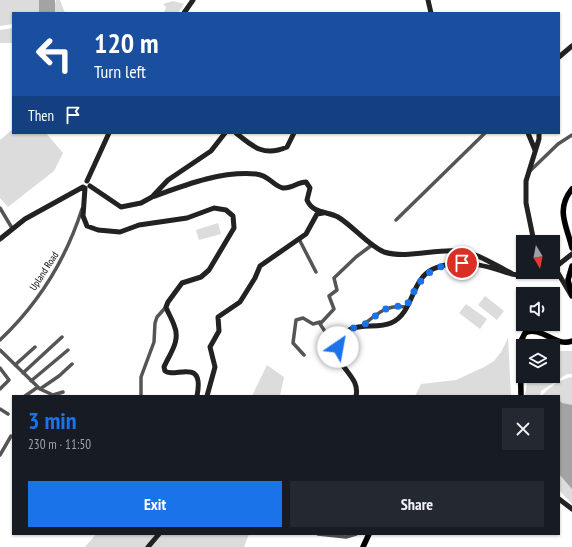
<!DOCTYPE html>
<html lang="en">
<head>
<meta charset="utf-8">
<style>
	:root { --surface:#171b24; --page:#242831; --text:#f1f3f6; --muted:#9ea1a6; --accent:#1a73e8 }
	body { margin:0; font-family:"PT Sans Narrow",sans-serif; background:var(--page); color:var(--text); height:100vh; display:flex; flex-direction:column; font-size:15px; white-space:nowrap }
	* { box-sizing:border-box; margin:0 }
	p { font-size:13px; color:var(--muted) }
	.icon { flex:none; width:22px; height:22px; fill:none; stroke:currentColor; stroke-width:2; stroke-linecap:round; stroke-linejoin:round }
	.map { position:relative; flex:1; overflow:hidden }
	.drawer { position:absolute; left:12px; top:395px; width:548px; height:140px; display:flex; flex-direction:column; background:var(--surface); border-radius:0px; box-shadow:0 1px 3px #0004 }
	.drawer>* { flex:none }
	.hud { position:absolute; left:12px; top:12px; width:548px; height:122px; border-radius:0px; box-shadow:0 1px 3px #0004; background:#1a4fa0; color:#fff; overflow:hidden }
	.needle { width:26px; rotate:170deg }
	.tools { position:absolute; left:516px; top:235px; display:grid; gap:8px }
	.tools a { display:grid; place-items:center; width:44px; height:44px; border-radius:0px; background:var(--surface); box-shadow:0 1px 3px #0004; font-size:20px }
	.pin { position:absolute; display:grid; place-items:center; width:34px; height:34px; color:#fff; margin:-17px; border:2px solid #fff; border-radius:50%; box-shadow:0 1px 4px #0007 }
	.me { position:absolute; width:44px; margin:-22px; rotate:33deg; stroke-linejoin:round; filter:drop-shadow(0 0 3px #0008) }
	.turn { display:flex; align-items:center; gap:14px; height:84px; padding:0 16px; font-size:18px }
	.turn .icon { width:52px; height:52px; stroke-width:2.5 }
	.turn b { display:block; font-size:28px; line-height:34px }
	.then { display:flex; align-items:center; height:38px; padding:0 16px; background:#0003; gap:8px; font-size:15px }
	.round { display:grid; place-items:center; flex:none; width:42px; height:42px; border-radius:0px; background:var(--page) }
	.summary { display:flex; align-items:center; justify-content:space-between; height:68px; padding:0 16px }
	h1 { font-size:24px; font-weight:600; line-height:30px; color:var(--accent) }
	.button { display:flex; gap:8px; margin-top:auto; padding:8px 16px }
	.button a { flex:1; height:46px; border-radius:0px; background:var(--accent); color:#fff; font-size:16px; font-weight:600; line-height:46px; text-align:center }
	.button a+a { background:var(--page); color:var(--text) }
	.map>svg:first-child { display:block }
	.green { fill:#dcdcdc }
	.water { fill:#a3a3a3 }
	.lines { fill:none; stroke-linecap:round; stroke-linejoin:round }
	.primary-casing { stroke:#dbdbdb; stroke-width:6 }
	.street { stroke:#555; stroke-width:3.5 }
	.secondary { stroke:#222; stroke-width:5 }
	.primary { stroke:#000; stroke-width:5.5 }
	.route { stroke:#1a73e8; stroke-width:7; stroke-dasharray:0 12.6 }
	.labels { text-anchor:middle; dominant-baseline:central; stroke-width:3; stroke-linejoin:round; paint-order:stroke }
	.street-label { font-size:10px; fill:#000; stroke:#fff }
</style>
</head>
<body>
<div class="map">
<svg width="572" height="547" viewBox="0 0 572 547">
	<rect width="100%" height="100%" fill="#fff"/>
	<path class="green" d="M 0,0 L 51,0 L 50,13 L 13,13 L 13,24 L 0,26 Z
		M 56,0 L 60,0 L 65,13 L 53,13 Z
		M 173,1 L 184,4 L 178,13 L 164,13 L 166,7 L 163,4 Z
		M 13,28 L 13,43 L 0,43 L 0,30 Z
		M 13,129 L 13,133 L 46,133 L 63,153 L 54,171 L 8,207 L 0,198 L 0,140 Z
		M 218,223 L 221,234 L 199,240 L 196,230 Z
		M 485,296 L 504,311 L 497,320 L 478,305 Z
		M 466,304 L 487,319 L 480,329 L 459,313 Z
		M 508,338 L 511,396 L 415,396 L 421,384 L 456,380 L 484,367 L 494,361 L 501,352 Z
		M 553,349 L 557,351 L 572,351 L 572,374 L 567,374 L 541,391 L 540,396 L 525,396 L 528,376 L 553,376 Z
		M 267,365 L 284,377 L 280,396 L 252,396 Z
		M 572,377 L 572,504 L 559,490 L 559,396 L 542,396 C 546,389 563,378 572,377 Z
		M 96,534 L 249,534 L 244,547 L 85,547 Z"/>
	<path class="water" d="M 39,0 L 55,0 L 55,13 L 39,13 Z
		M 559,400 L 562,403 L 572,405 L 572,489 L 559,474 Z"/>
	<g class="lines">
		<g class="primary-casing">
			<path id="primary" d="M 572,189 C 555,210 567,226 572,248
				M 572,266 L 568,280 L 572,296
				M 521,396 L 520,343 L 525,333 C 541,325 556,348 572,341
				M 363,547 L 369,534"/>
		</g>
		<path class="street" d="M 530,171 L 558,144 L 572,135
			M 0,208 L 12,228
			M 396,220 L 485,133
			M 299,239 L 316,272
			M 363,325 C 377,314 387,304 406,307
			M 0,340 C 38,304 66,259 82,209
			M 340,341 L 326,333 L 320,324 L 334,309 L 329,296 L 337,290 L 334,278 L 356,257 L 372,245
			M 0,350 L 40,389 L 53,395 L 63,392
			M 304,355 L 293,343 L 296,320 L 303,318 L 313,324 L 320,322
			M 15,365 L 35,347
			M 0,368 L 9,380 L 0,389
			M 23,373 L 62,337
			M 31,381 L 68,350
			M 40,389 L 59,376 L 72,364
			M 25,396 L 38,387
			M 141,396 L 141,377 L 154,342 L 155,323 L 157,317 L 166,307
			M 0,409 L 8,414
			M 0,455 L 11,436
			M 318,534 L 346,537 L 356,534"/>
		<path class="secondary" d="M 428,0 L 431,13
			M 184,13 L 193,0
			M 559,57 L 572,46
			M 236,133 C 253,147 264,157 287,147 L 294,133
			M 528,133 L 535,150
			M 87,181 L 109,133
			M 90,186 L 121,207 L 141,203 L 152,197 L 168,180 L 211,151 L 225,133
			M 85,188 L 83,216 L 87,226 L 98,230 L 120,232 L 139,225 L 187,218 L 214,208 L 226,210 L 233,216 L 234,228 L 209,270 L 201,277 L 182,283 L 168,302 L 166,307 C 168,313 172,319 174,325 C 181,341 170,353 164,367 L 165,371 C 174,379 205,356 197,396
			M 152,197 C 185,185 220,171 256,174 C 269,175 273,186 283,188 C 291,189 298,182 306,182 L 310,188 L 307,200 C 313,214 327,211 338,217 C 353,226 369,246 384,252 C 407,259 434,249 457,251 C 477,252 494,265 511,273
			M 0,239 L 25,219 L 83,187
			M 534,242 L 526,203 L 526,181 L 539,139 L 539,133
			M 555,268 L 571,295
			M 553,269 L 572,254
			M 207,396 L 215,367 L 210,347 L 219,331 L 218,317 L 240,302 L 255,278 L 260,266 L 306,234 L 317,214 L 323,213
			M 356,396 C 361,376 334,367 338,347 C 344,317 373,331 391,323 C 414,313 410,280 433,269 C 454,260 475,263 496,269 C 503,271 512,275 519,275 C 526,275 532,273 537,272
			M 559,499 L 572,509
			M 148,547 L 159,534"/>
		<use href="#primary" class="primary"/>
	</g>
	<g class="lines">
		<path class="route" d="M 338,347 C 341,338 347,330 356,327 C 359,326 362,326 365,324 C 379,314 387,303 406,307 C 421,277 427,266 462,263"/>
	</g>
	<g class="labels">
		<g class="street-label">
			<text transform="translate(44 271) rotate(-57)">Upland Road</text>
		</g>
	</g>
</svg>
<div class="tools">
<a><svg class="needle" viewBox="-14 -14 28 28"><path d="M0-13l5 13h-10z" fill="#e53935"/><path d="M0 13l5-13h-10z" fill="#9ea1a6"/></svg></a>
<a><svg class="icon" aria-label="sound" viewBox="0 0 24 24"><path d="M4 9h4l5-4v14l-5-4H4zM17 9q2 3 0 6"/></svg></a>
<a><svg class="icon" aria-label="layers" viewBox="0 0 24 24"><path d="M12 4l9 5-9 5-9-5zM3 14l9 5 9-5"/></svg></a>
</div>
<div class="pin" style="left:462px;top:263px;background:#d93025"><svg class="icon" aria-label="arrive" viewBox="0 0 24 24"><path d="M6 21V4h12l-3 4 3 4H6"/></svg></div>
<svg class="me" style="left:338px;top:347px" viewBox="-20 -20 40 40"><circle r="19" fill="#fff"/><path d="M0-13L10 11 0 6-10 11z" fill="#1a73e8"/></svg>
<div class="hud">
<div class="turn"><svg class="icon" aria-label="left" viewBox="0 0 24 24"><path d="M17 20v-9H6M10 6l-5 5 5 5"/></svg><div><b>120 m</b>Turn left</div></div>
<div class="then">Then<svg class="icon" aria-label="arrive" viewBox="0 0 24 24"><path d="M6 21V4h12l-3 4 3 4H6"/></svg></div>
</div>
<section class="drawer">
<div class="summary"><div><h1>3 min</h1><p>230 m · 11:50</p></div><a class="round"><svg class="icon" aria-label="close" viewBox="0 0 24 24"><path d="M6 6l12 12M18 6L6 18"/></svg></a></div>
<div class="button"><a>Exit</a><a>Share</a></div>
</section>
</div>
</body>
</html>
